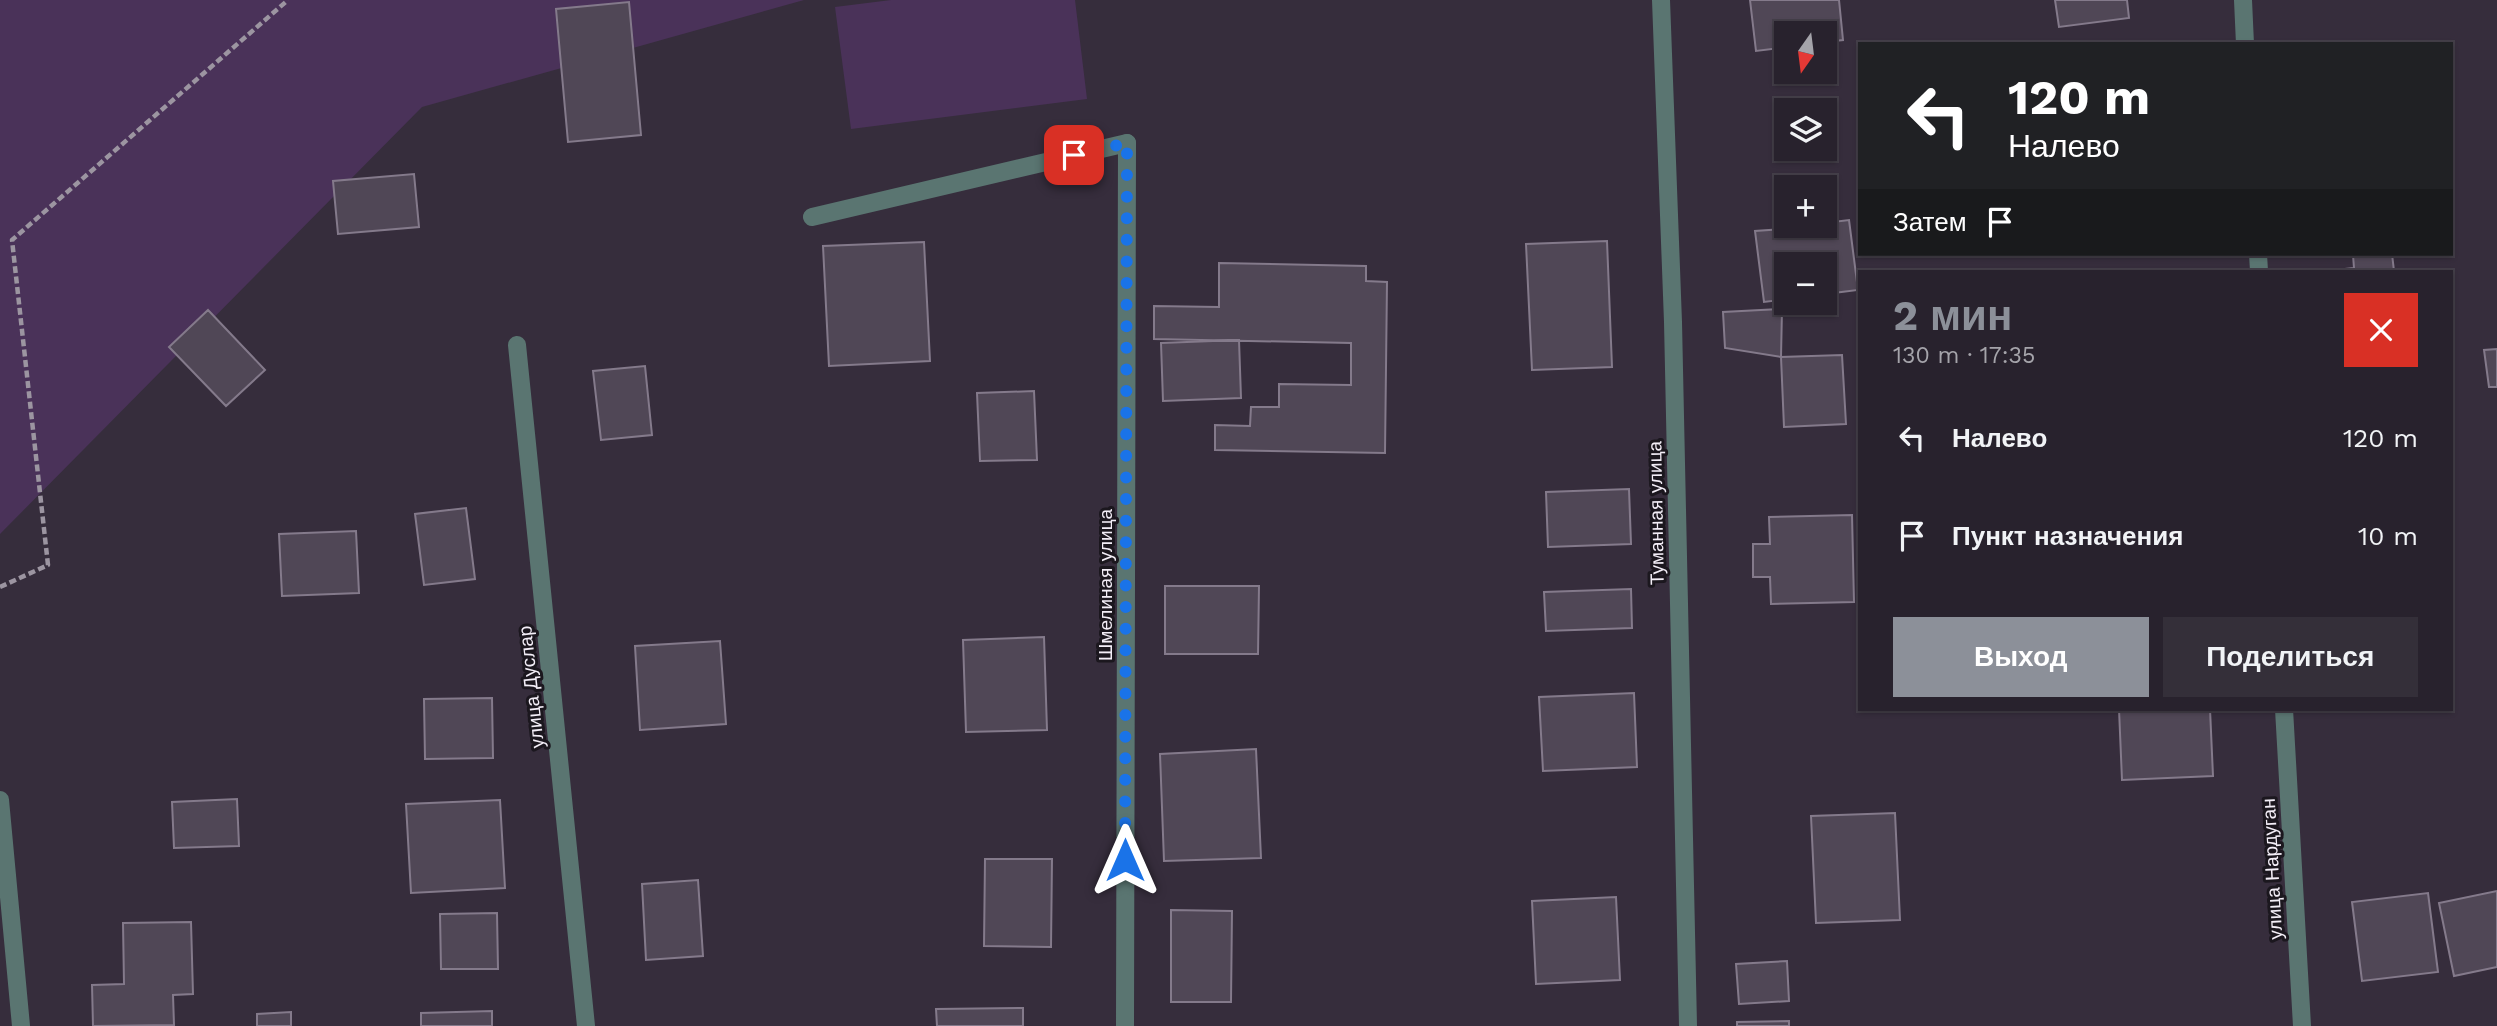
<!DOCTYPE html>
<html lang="ru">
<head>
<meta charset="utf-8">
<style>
	:root { --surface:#28222d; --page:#342f39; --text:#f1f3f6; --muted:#a5a4aa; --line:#443f49; --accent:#8c9099 }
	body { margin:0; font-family:"Work Sans",sans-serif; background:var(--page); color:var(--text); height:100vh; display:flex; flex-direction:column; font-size:26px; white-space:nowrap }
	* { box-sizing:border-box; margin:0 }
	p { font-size:23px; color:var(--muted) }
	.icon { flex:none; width:38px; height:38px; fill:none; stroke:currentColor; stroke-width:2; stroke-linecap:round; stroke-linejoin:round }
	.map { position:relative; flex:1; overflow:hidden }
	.details { position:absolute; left:1858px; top:270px; width:595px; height:441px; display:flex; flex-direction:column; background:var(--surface); border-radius:0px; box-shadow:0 2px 5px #0004,0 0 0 2px var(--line) }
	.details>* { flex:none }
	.banner { position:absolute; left:1858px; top:42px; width:595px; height:214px; border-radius:0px; box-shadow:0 2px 5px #0004,0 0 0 2px var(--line); background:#202124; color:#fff; overflow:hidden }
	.needle { width:46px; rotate:194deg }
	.tools { position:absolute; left:1774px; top:21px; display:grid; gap:14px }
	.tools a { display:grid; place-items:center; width:63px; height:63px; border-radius:0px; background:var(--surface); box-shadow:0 2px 5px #0004,0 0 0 2px var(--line); font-size:35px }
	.pin { position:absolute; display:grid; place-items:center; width:60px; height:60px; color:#fff; margin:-30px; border-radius:14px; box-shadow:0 4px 10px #0006 }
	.me { position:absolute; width:77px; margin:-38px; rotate:0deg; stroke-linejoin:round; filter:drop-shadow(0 0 5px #0008) }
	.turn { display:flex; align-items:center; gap:24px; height:147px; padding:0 35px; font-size:32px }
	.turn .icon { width:91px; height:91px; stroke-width:2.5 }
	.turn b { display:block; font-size:49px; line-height:60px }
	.then { display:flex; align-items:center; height:66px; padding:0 35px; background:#0003; gap:14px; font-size:26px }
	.round { display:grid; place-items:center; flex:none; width:74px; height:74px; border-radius:0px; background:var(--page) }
	.headline { display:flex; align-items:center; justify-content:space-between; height:119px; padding:0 35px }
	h1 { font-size:42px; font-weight:700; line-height:52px; color:var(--accent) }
	.action { display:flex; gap:14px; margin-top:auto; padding:14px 35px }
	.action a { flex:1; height:80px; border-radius:0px; background:var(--accent); color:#fff; font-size:28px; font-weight:700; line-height:80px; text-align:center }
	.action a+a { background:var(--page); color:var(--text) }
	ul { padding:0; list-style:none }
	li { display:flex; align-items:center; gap:21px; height:98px; padding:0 35px }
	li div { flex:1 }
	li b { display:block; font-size:26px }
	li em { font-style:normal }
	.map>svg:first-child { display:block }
	.green { fill:#4a3259 }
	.building { fill:#504756; stroke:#847a8b; stroke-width:2 }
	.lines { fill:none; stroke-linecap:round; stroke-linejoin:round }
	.path { stroke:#9c95a1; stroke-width:4.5; stroke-dasharray:7 3.5; stroke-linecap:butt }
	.lane { stroke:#5a7571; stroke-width:18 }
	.street { stroke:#5a7571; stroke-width:18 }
	.route { stroke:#1a73e8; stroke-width:12; stroke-dasharray:0 21.6 }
	.labels { text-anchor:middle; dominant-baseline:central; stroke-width:6; stroke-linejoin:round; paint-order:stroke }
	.street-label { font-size:19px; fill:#f3eef7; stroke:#1b171e }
</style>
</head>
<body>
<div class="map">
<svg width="2497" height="1026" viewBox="0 0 2497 1026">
	<rect width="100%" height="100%" fill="#362d3c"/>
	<path class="green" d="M 0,0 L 804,0 L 422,107 L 0,534 Z
		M 891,0 L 1075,0 L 1087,99 L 851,129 L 835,7 Z"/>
	<path class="building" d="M 1750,0 L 1839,0 L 1843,40 L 1825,42 L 1825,33 L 1787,33 L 1787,47 L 1756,51 Z
		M 2055,0 L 2127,0 L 2129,18 L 2059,27 Z
		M 629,2 L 641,135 L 568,142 L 556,9 Z
		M 414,174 L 419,227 L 338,234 L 333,181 Z
		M 1849,220 L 1858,290 L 1825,294 L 1825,264 L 1787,264 L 1787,299 L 1764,302 L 1755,231 L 1825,226 L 1825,223 Z
		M 1607,241 L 1612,367 L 1532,370 L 1526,244 Z
		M 924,242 L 930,361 L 829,366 L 823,246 Z
		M 2392,254 L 2394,271 L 2326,271 L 2354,268 L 2353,255 Z
		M 1219,263 L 1366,266 L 1366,281 L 1387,282 L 1385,453 L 1215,450 L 1215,425 L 1250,426 L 1251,407 L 1279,407 L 1279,384 L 1351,385 L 1351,343 L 1154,339 L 1154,306 L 1219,307 Z
		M 1782,309 L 1781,357 L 1725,348 L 1723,312 Z
		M 208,310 L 265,370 L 226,406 L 169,347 Z
		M 1239,340 L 1241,398 L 1163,401 L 1161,343 Z
		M 2497,349 L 2497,387 L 2489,387 L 2484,350 Z
		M 1842,355 L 1846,424 L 1784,427 L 1781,357 Z
		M 645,366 L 652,435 L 601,440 L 593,371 Z
		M 1034,391 L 1037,460 L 980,461 L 977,393 Z
		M 1629,489 L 1631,544 L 1548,547 L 1546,492 Z
		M 466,508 L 475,579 L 424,585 L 415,514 Z
		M 1852,515 L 1854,602 L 1771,604 L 1770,577 L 1753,577 L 1753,544 L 1770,544 L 1769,517 Z
		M 356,531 L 359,593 L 282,596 L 279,534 Z
		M 1165,586 L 1259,586 L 1258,654 L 1165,654 Z
		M 1631,589 L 1632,628 L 1546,631 L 1544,592 Z
		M 1044,637 L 1047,730 L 966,732 L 963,640 Z
		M 720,641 L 726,724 L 640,730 L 635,646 Z
		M 1634,693 L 1637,767 L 1543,771 L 1539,697 Z
		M 492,698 L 493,758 L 425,759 L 424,699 Z
		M 2119,709 L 2210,709 L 2213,776 L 2122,780 Z
		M 1256,749 L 1261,858 L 1164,861 L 1160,754 Z
		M 237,799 L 239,846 L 174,848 L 172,802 Z
		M 500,800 L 505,888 L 411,893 L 406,804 Z
		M 1895,813 L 1900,920 L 1816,923 L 1811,816 Z
		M 985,859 L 1052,859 L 1051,947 L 984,946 Z
		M 698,880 L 703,956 L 646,960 L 642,884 Z
		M 2497,891 L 2497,967 L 2454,976 L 2439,903 Z
		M 2428,893 L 2438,972 L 2362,981 L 2352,902 Z
		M 1616,897 L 1620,980 L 1536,984 L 1532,901 Z
		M 1171,910 L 1232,911 L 1231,1002 L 1171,1002 Z
		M 497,913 L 498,969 L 441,969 L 440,914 Z
		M 191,922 L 193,994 L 173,995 L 174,1025 L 93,1026 L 92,985 L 124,984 L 123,923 Z
		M 1787,961 L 1789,1001 L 1739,1004 L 1736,964 Z
		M 1023,1008 L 1023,1026 L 937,1026 L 936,1009 Z
		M 492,1011 L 492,1026 L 421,1026 L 421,1013 Z
		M 291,1012 L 291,1026 L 257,1026 L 257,1014 Z
		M 1789,1021 L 1789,1026 L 1737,1026 L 1737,1022 Z"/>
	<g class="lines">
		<path class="path" d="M 0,587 L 48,565 L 12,240 L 288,0"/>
		<path class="lane" d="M 812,217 L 1127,143"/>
		<path class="street" d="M 1661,0 L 1673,322 L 1688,1026
			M 2243,0 L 2245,44
			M 2258,254 L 2259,271
			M 517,345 L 586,1026
			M 2284,709 L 2302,1026
			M 0,800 L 21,1026
			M 1125,1026 L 1127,143"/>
	</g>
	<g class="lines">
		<path class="route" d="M 1074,155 L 1127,143 L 1125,860"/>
	</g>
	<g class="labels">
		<g class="street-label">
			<text transform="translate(1656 513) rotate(-91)">Туманная улица</text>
			<text transform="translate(1105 585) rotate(-90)">Шмелиная улица</text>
			<text transform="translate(531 687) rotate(-96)">улица Дуслар</text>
			<text transform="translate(2272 869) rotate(-93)">улица Нардуган</text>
		</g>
	</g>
</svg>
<div class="tools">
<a><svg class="needle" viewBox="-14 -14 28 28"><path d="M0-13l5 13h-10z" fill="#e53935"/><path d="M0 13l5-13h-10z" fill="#a5a4aa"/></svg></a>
<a><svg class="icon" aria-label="layers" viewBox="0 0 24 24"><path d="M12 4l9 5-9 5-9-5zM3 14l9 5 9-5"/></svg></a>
<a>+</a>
<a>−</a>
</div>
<div class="pin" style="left:1074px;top:155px;background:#d93025"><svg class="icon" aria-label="arrive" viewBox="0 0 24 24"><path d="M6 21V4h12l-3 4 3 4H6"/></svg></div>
<svg class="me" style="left:1125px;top:860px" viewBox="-20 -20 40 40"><path d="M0-17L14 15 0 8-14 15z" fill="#1a73e8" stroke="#fff" stroke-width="4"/></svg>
<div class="banner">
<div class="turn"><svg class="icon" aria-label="left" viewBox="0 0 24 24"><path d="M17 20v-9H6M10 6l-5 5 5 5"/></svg><div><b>120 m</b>Налево</div></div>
<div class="then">Затем<svg class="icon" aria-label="arrive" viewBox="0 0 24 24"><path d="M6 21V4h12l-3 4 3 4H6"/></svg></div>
</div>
<section class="details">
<div class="headline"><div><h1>2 мин</h1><p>130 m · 17:35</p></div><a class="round" style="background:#d93025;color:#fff"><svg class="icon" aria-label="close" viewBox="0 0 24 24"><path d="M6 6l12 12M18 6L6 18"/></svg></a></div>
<ul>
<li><svg class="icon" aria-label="left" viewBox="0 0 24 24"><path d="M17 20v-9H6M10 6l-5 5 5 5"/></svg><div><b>Налево</b></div><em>120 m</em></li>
<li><svg class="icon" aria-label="arrive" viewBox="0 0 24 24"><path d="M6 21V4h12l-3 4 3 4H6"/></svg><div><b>Пункт назначения</b></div><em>10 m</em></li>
</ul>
<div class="action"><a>Выход</a><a>Поделиться</a></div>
</section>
</div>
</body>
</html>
